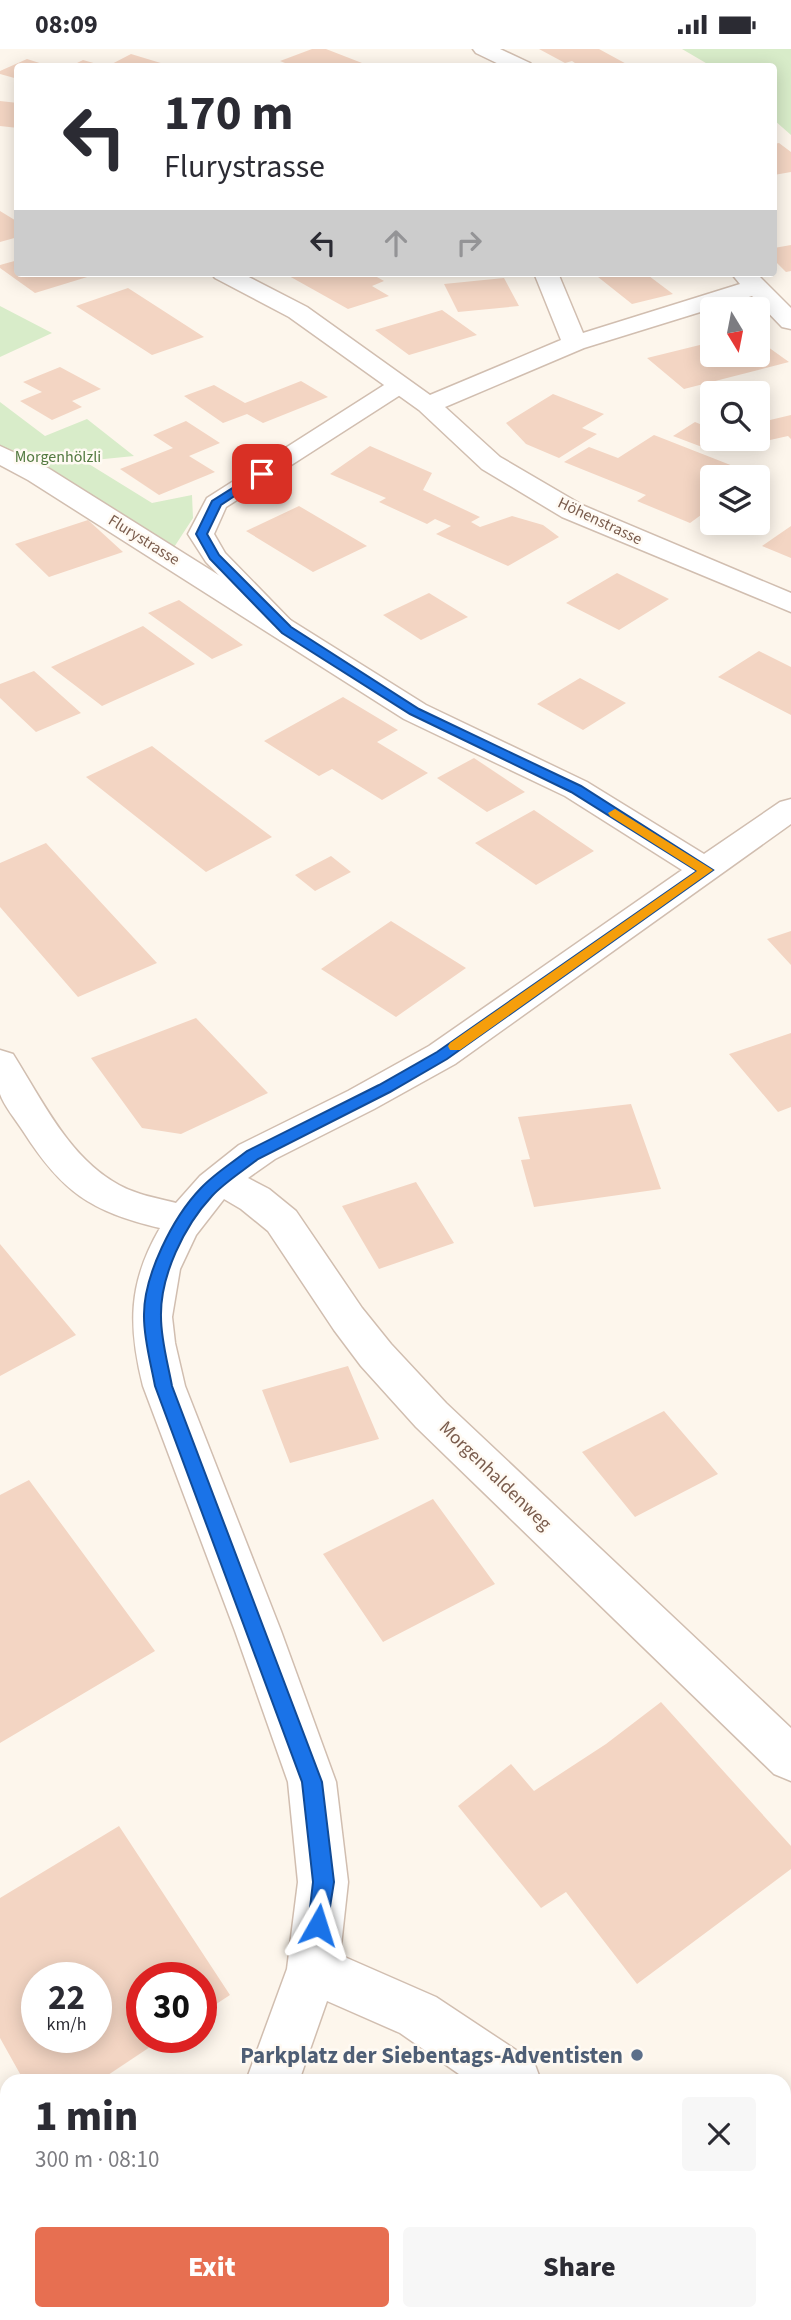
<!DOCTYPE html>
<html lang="en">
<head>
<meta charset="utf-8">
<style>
	:root { --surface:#fff; --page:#f7f7f7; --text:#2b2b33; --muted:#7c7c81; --accent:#e76f51 }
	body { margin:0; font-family:"Source Sans 3",sans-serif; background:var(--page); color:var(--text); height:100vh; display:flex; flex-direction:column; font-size:26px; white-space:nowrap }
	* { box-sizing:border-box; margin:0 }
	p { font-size:23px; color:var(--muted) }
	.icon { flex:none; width:38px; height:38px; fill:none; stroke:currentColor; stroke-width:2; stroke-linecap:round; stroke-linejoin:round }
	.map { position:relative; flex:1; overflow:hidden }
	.details { position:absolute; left:0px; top:2025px; width:791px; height:247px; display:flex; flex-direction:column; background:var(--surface); border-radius:21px 21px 0 0; box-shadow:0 4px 18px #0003 }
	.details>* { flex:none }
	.banner { position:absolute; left:14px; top:14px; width:763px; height:214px; border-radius:7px; box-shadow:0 4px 18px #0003; background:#fff; color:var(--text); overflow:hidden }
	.needle { width:46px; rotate:170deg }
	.buttons { position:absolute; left:700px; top:248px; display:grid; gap:14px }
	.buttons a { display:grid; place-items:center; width:70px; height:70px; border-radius:7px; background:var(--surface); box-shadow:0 4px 18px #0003; font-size:35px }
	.speed { position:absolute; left:21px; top:1913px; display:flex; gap:14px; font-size:35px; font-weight:700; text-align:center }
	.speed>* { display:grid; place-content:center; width:91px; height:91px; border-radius:50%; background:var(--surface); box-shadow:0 4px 18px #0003; line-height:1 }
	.speed small { font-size:18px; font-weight:400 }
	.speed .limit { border:10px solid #d22; background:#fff; color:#111 }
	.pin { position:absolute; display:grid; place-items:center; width:60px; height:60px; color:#fff; margin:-30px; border-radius:14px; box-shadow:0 4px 10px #0006 }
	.me { position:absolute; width:77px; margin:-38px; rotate:6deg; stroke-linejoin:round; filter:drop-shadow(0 0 5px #0008) }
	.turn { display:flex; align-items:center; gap:24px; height:147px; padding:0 35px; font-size:32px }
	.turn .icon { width:91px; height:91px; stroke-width:2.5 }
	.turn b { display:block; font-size:49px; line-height:60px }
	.lanes { display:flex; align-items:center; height:66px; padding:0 35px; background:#0003; justify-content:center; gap:35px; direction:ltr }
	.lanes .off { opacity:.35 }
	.round { display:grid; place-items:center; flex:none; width:74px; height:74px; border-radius:7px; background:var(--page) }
	.headline { display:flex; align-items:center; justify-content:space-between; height:119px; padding:0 35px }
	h1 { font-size:42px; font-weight:800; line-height:52px }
	.cta { display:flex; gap:14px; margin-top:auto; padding:14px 35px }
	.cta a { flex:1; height:80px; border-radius:7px; background:var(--accent); color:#fff; font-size:28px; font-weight:800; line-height:80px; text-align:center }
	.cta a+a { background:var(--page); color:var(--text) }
	.status { display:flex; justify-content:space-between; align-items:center; height:49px; padding:0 35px; background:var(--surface); direction:ltr }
	.status svg { height:19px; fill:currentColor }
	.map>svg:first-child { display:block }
	.green { fill:#d8ecc9 }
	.building { fill:#f3d5c3; fill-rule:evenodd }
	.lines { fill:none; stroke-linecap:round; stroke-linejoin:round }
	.lane-casing { stroke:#d1beb0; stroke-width:3 }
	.street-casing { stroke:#d1beb0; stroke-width:3 }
	.lane { fill:#fff; fill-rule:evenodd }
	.street { fill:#fff; fill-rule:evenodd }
	.route { fill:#1a73e8; stroke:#114b97; stroke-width:2 }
	.slow { fill:#f59e0b }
	.service-dot { fill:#5c6f8a; stroke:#fffaf3; stroke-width:2.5 }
	.labels { text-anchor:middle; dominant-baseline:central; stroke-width:5; stroke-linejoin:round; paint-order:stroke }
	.far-park-label { font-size:16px; fill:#537a41; stroke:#fffaf3 }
	.far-street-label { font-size:16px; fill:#7a5c4d; stroke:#fffaf3 }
	.street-label { font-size:19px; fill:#7a5c4d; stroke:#fffaf3 }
	.near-service-label { font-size:23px; font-weight:bold; fill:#4e5e75; stroke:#fffaf3; text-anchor:end }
</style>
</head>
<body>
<div class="status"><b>08:09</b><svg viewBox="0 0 49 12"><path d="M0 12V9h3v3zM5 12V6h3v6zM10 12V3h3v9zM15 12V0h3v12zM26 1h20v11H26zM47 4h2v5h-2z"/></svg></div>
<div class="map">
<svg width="791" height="2271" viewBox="0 0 791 2271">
	<rect width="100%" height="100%" fill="#fdf6ec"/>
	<path class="green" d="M 682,0 L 791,0 L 791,86 L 774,71 L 774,18 L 711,17 Z
		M 0,257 L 52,284 L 0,308 Z
		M 0,353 L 45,387 L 87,370 L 134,407 L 84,412 L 152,454 L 192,446 L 193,469 L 169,506 L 0,405 Z"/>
	<path class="building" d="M 312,0 L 326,0 L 362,14 L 353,18 L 295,18 L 280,12 Z
		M 539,0 L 599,0 L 632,18 L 581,18 L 572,12 L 565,14 Z
		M 131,5 L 164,15 L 158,18 L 106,18 Z
		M 27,10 L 52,18 L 18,18 L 18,30 L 0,25 L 0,22 Z
		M 83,11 L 104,17 L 104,18 L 69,18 Z
		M 0,52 L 18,54 L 18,79 L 0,77 Z
		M 779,94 L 791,103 L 791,123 L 774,126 L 774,95 Z
		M 0,162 L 18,173 L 18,188 L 0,193 Z
		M 791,196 L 791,222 L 786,223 L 774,211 L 774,199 Z
		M 18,211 L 18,224 L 97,225 L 35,244 L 0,219 L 0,216 Z
		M 296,224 L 370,224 L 384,232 L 372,237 L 389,247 L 348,260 L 289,227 Z
		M 593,224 L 645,224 L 673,245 L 632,255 Z
		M 504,229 L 519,257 L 458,263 L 444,235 Z
		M 128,239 L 204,288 L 152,306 L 76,257 Z
		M 442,261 L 477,286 L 409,306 L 375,281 Z
		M 712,293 L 712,306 L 758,306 L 758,300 L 768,298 L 789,313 L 684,340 L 647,309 Z
		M 60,318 L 101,340 L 72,352 L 82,358 L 52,371 L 20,352 L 42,343 L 23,333 Z
		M 301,332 L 328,348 L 263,374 L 247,365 L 223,374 L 184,347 L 214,336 L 245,354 Z
		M 553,345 L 604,365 L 582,379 L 597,385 L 559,409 L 526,395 L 506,374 Z
		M 765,366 L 770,371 L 791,366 L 791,390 L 788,387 L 770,391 L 758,380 L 758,368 Z
		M 186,372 L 220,394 L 189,407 L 215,423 L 159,446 L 120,420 L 173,399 L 153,386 Z
		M 695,373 L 712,380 L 712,390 L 726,390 L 710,401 L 673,387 Z
		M 654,386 L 733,417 L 712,429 L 712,458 L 690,474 L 637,452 L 646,446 L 564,413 L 589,398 L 618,409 Z
		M 370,397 L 432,424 L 423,441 L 480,468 L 471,473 L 480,478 L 512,467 L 543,476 L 559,488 L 508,517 L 436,485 L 451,477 L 435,470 L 427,475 L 379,453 L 386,449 L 330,425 Z
		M 299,457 L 367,497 L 313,523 L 246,482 Z
		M 88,471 L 123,503 L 49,528 L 15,495 Z
		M 791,477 L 791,509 L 762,497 Z
		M 617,524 L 669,550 L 619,581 L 566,554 Z
		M 429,544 L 468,568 L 421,591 L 383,566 Z
		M 179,551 L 243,596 L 212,610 L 148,564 Z
		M 143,577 L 195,615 L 102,657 L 51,618 Z
		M 759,602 L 791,618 L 791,666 L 718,628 Z
		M 34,622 L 81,664 L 36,683 L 0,649 L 0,635 Z
		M 580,629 L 626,654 L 583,681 L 537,655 Z
		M 343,648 L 398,681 L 377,693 L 428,724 L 382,751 L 332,720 L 319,727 L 264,692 Z
		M 152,697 L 208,740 L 272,788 L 206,823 L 86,728 Z
		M 474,709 L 525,743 L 487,763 L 437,729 Z
		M 534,761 L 594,802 L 536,836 L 475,794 Z
		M 46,794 L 157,914 L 78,948 L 0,858 L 0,814 Z
		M 331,807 L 351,823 L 315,842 L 295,826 Z
		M 391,872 L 466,919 L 396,968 L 321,920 Z
		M 791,882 L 791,916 L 767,890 Z
		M 196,969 L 268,1044 L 181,1085 L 142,1079 L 91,1009 Z
		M 791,984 L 791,1058 L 778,1063 L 729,1005 Z
		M 631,1055 L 661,1140 L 534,1158 L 521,1111 L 530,1110 L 518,1068 Z
		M 416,1133 L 454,1194 L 379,1220 L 342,1157 Z
		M 0,1195 L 76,1286 L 0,1327 Z
		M 348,1317 L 379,1390 L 290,1414 L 262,1341 Z
		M 664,1362 L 718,1425 L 635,1468 L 582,1403 Z
		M 29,1431 L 155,1602 L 0,1694 L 0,1446 Z
		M 433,1450 L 495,1535 L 383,1593 L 323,1505 Z
		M 661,1653 L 791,1797 L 791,1820 L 637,1935 L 566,1843 L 541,1859 L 458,1757 L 511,1715 L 534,1742 L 606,1695 Z
		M 119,1777 L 230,1946 L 201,1965 L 201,1928 L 142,1928 L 142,1988 L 165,1988 L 99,2032 L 24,2032 L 0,1989 L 0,1849 ZM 37,1928 L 96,1928 L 96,1988 L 37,1988 Z
		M 354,2264 L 592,2264 L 588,2271 L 362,2271 Z"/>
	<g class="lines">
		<g class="lane-casing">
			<path id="lane" d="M 400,329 L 408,331 L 412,336 L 408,341 L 226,458 L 214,485 L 225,504 L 300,581 L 296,587 L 287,589 L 278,587 L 206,513 L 188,485 L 207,449 L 392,331 Z"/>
		</g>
		<g class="street-casing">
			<path id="street" d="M 473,0 L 500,0 L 530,14 L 533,18 L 505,18 L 476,4 Z
				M 211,224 L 241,224 L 307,258 L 430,346 L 561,291 L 534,224 L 558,224 L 583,284 L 740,235 L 731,224 L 756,224 L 791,259 L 791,280 L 782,278 L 752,247 L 584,299 L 445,358 L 500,408 L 582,456 L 791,544 L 791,563 L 562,468 L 482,420 L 419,361 L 289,268 L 215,229 Z
				M 0,397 L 48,419 L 426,656 L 587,733 L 704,805 L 780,753 L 791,750 L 791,775 L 455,1015 L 374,1060 L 275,1110 L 248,1129 L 269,1140 L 296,1162 L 362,1259 L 391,1295 L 446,1354 L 791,1679 L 791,1732 L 774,1725 L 416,1378 L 361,1317 L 334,1281 L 268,1182 L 241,1160 L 224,1150 L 196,1186 L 180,1220 L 172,1268 L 175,1294 L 185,1337 L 281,1582 L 336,1733 L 348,1833 L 340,1906 L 436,1948 L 534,2013 L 541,2032 L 469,2032 L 400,1984 L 327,1952 L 299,2032 L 246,2032 L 287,1920 L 298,1833 L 288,1733 L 235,1582 L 143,1337 C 128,1277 128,1234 160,1179 C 90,1162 62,1143 23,1082 C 16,1071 4,1057 0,1045 C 0,1033 0,1014 0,1001 L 13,1005 C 42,1051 69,1109 119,1136 C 137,1146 157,1149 176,1154 L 200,1127 L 239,1096 L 348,1042 L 429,997 L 682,821 L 565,747 L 404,670 L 28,431 L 0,416 Z
				M 784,2188 L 791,2191 L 791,2249 L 784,2246 Z
				M 148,2264 L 205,2264 L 203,2271 L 145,2271 Z"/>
		</g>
		<use href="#lane" class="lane"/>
		<use href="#street" class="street"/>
	</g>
	<path class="route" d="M 258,423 L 268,425 L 221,456 L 207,485 L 219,506 L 291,578 L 419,660 L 581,737 L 713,821 L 447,1010 L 390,1043 L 258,1110 C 243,1122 225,1133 212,1147 C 184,1177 160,1227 161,1268 C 161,1291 168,1315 172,1337 L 322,1733 L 334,1833 L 326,1883 L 318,1886 L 311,1883 L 308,1876 L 313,1833 L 302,1733 L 155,1337 C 151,1315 144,1291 144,1268 C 143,1227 173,1168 201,1139 C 214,1125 232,1114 247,1102 L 379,1036 L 437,1003 L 697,822 L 571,743 L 410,665 L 282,584 L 210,510 L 196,485 L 212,452 Z"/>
	<path class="slow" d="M 615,760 L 713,821 L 460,1001 L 450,1001 L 448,997 L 450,994 L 697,822 L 610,767 L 608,764 Z"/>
	<circle class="service-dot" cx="637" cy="2006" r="7"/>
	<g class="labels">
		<g class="far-park-label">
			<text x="58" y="408">Morgenhölzli</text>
		</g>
		<g class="far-street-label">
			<text transform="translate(600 472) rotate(25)">Höhenstrasse</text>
			<text transform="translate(144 491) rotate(32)">Flurystrasse</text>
		</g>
		<g class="street-label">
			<text transform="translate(495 1427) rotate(44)">Morgenhaldenweg</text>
		</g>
		<g class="near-service-label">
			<text x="623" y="2006">Parkplatz der Siebentags-Adventisten</text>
		</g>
	</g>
</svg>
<div class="buttons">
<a><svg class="needle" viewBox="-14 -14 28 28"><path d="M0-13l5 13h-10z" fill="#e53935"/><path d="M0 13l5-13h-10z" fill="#7c7c81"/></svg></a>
<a><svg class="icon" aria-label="search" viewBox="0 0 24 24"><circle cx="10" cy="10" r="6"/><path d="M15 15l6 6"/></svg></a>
<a><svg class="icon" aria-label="layers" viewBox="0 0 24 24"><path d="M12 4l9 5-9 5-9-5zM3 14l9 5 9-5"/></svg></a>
</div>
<div class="speed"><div>22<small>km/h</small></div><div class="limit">30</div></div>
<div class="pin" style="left:262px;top:425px;background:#d93025"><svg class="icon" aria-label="arrive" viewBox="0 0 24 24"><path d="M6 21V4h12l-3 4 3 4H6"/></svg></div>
<svg class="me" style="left:318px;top:1876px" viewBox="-20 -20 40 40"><path d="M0-17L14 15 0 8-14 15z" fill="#1a73e8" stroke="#fff" stroke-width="4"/></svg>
<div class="banner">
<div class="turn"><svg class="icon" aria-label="left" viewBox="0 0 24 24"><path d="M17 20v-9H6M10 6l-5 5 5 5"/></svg><div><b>170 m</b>Flurystrasse</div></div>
<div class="lanes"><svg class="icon" aria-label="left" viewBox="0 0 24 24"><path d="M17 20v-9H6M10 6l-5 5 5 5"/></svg><svg class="icon off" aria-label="ahead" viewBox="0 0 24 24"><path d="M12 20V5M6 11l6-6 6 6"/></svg><svg class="icon off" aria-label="right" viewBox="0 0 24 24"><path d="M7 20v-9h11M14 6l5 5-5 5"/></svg></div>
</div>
<section class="details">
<div class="headline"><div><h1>1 min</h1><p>300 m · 08:10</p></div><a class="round"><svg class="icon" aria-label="close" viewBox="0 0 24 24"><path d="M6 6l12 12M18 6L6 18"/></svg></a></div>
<div class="cta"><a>Exit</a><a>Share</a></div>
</section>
</div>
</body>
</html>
